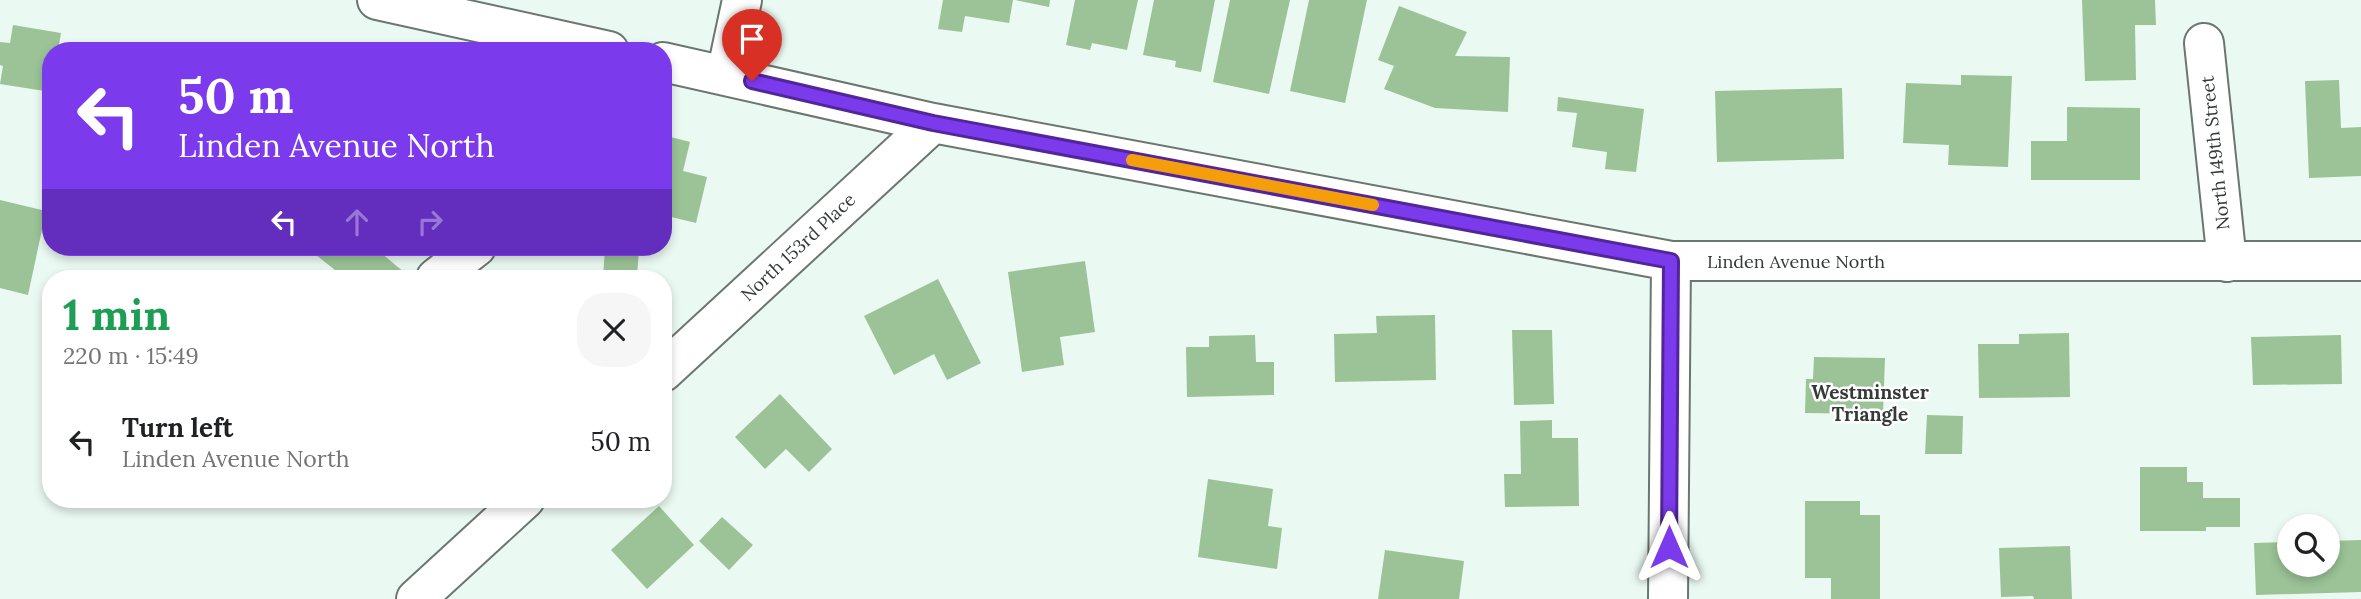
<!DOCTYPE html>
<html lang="en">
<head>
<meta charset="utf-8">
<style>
	:root { --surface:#fff; --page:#f6f6f6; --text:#202124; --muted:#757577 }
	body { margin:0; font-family:Lora,serif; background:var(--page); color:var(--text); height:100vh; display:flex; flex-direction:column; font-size:26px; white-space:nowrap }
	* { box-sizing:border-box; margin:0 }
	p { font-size:23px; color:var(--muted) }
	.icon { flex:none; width:38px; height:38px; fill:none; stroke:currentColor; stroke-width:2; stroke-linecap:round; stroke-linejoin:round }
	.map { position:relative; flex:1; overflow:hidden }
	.side { position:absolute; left:42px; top:270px; width:630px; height:238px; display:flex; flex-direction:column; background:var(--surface); border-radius:28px; box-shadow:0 4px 10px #0003 }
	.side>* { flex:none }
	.top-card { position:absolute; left:42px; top:42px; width:630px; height:214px; border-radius:28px; box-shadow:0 4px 10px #0003; background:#7c3aed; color:#fff; overflow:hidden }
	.buttons { position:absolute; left:2277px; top:514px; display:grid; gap:14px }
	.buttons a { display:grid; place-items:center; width:63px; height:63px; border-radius:50%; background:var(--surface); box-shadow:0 4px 10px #0003; font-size:35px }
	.pin { position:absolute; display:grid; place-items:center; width:60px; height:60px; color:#fff; margin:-72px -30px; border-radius:50% 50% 50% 0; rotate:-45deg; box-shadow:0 0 7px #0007 }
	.pin .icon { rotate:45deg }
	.me { position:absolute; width:77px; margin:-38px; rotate:0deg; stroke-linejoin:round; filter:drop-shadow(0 0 5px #0008) }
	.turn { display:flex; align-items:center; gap:24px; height:147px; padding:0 21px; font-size:32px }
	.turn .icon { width:91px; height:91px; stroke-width:2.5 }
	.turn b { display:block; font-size:49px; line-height:60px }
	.lanes { display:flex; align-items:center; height:66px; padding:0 21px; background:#0003; justify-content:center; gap:35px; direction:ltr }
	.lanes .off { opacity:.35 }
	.round { display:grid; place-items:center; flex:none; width:74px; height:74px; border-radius:28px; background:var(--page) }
	.overview { display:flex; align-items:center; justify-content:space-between; height:119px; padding:0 21px }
	h1 { font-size:42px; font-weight:800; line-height:52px; color:#1e9e55 }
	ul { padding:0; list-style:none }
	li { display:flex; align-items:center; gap:21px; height:105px; padding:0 21px }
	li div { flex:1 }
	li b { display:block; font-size:26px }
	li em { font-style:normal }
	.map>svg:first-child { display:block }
	.building { fill:#9bc397 }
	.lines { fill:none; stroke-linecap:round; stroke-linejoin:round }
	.minor-casing { stroke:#6a7770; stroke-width:42 }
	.minor { stroke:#fff; stroke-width:38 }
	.route-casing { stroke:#51269a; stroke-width:18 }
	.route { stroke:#7c3aed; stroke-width:12 }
	.slow { stroke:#f59e0b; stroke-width:12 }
	.labels { text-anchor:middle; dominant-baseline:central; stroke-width:5; stroke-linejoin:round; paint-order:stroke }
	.street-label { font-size:18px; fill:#343a37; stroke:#fff }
	.neighbourhood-label { font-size:19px; font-weight:bold; fill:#343a37; stroke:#fff }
</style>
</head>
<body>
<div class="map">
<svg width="2361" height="599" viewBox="0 0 2361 599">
	<rect width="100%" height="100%" fill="#eaf9f1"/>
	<path class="building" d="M 943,0 L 1013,0 L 1009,23 L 965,16 L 962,32 L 938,29 Z
		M 1015,0 L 1050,0 L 1049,7 Z
		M 1075,0 L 1138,0 L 1127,50 L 1092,43 L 1090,50 L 1066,45 Z
		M 1154,0 L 1215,0 L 1201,72 L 1175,67 L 1176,61 L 1143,55 Z
		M 1230,0 L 1290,0 L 1269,94 L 1213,82 Z
		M 1309,0 L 1367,0 L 1345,103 L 1290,91 Z
		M 2082,0 L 2155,0 L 2156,25 L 2135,25 L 2136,80 L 2085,81 Z
		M 1399,6 L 1467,32 L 1455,56 L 1510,57 L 1508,112 L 1435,108 L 1384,89 L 1394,66 L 1378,60 Z
		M 13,25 L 61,33 L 58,51 L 51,51 L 51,92 L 0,84 L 3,66 L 0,65 L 0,42 L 10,43 Z
		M 1961,75 L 2012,76 L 2008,167 L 1948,165 L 1949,145 L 1903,143 L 1906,83 L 1961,85 Z
		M 2339,80 L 2341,128 L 2361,127 L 2361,176 L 2309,178 L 2305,81 Z
		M 1842,88 L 1844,159 L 1717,162 L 1715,91 Z
		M 1558,97 L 1644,109 L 1636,172 L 1605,169 L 1607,152 L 1572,147 L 1577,113 L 1557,111 Z
		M 2067,107 L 2140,108 L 2140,180 L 2031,180 L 2031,141 L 2067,141 Z
		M 663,135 L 690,142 L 683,171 L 707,177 L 696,223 L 663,215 Z
		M 0,200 L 46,211 L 28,295 L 0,288 Z
		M 306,247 L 374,247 L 405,273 L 401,278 L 345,278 Z
		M 605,247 L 639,247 L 637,278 L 603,278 Z
		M 1085,261 L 1095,332 L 1060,337 L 1064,365 L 1022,372 L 1008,272 Z
		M 938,279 L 981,363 L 947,380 L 934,354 L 894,375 L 864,316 Z
		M 1435,315 L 1436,380 L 1335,382 L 1334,334 L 1377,333 L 1376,316 Z
		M 1512,330 L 1552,330 L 1554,404 L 1514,405 Z
		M 2069,333 L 2070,397 L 1979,398 L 1978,344 L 2019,344 L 2019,334 Z
		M 1255,335 L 1256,362 L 1274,362 L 1274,395 L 1187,397 L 1186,347 L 1209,347 L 1209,336 Z
		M 2341,335 L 2342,384 L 2253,385 L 2251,337 Z
		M 1814,357 L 1885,358 L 1883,414 L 1805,413 L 1806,379 L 1813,379 Z
		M 780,394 L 832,449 L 809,472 L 786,449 L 765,469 L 735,437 Z
		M 1927,415 L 1963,416 L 1962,454 L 1925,454 Z
		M 1552,420 L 1552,438 L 1578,438 L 1579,506 L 1505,507 L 1504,474 L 1521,474 L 1520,421 Z
		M 2140,467 L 2187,467 L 2187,482 L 2203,482 L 2203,498 L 2240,498 L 2240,527 L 2206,527 L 2206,531 L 2140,531 Z
		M 1208,479 L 1273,489 L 1268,526 L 1282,528 L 1277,569 L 1198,557 Z
		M 1805,501 L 1860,501 L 1860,515 L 1880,515 L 1880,599 L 1831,599 L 1831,578 L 1805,578 Z
		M 659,506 L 694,545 L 647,589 L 611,550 Z
		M 722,517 L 753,545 L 729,570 L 699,541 Z
		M 2361,540 L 2361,592 L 2256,595 L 2254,543 L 2289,542 L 2289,565 L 2328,565 L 2328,541 Z
		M 2070,546 L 2072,599 L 2034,599 L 2033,596 L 2001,597 L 1999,548 Z
		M 1385,550 L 1464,561 L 1459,599 L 1378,599 Z"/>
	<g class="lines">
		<g class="minor-casing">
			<path id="minor" d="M 377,0 L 609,51
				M 2204,43 L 2227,262
				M 663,62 L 933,123 L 1671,261 L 2361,261
				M 726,75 L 742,0
				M 436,278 L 476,247
				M 663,372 L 933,123
				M 416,599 L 525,499
				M 1668,599 L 1671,261"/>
		</g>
		<use href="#minor" class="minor"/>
	</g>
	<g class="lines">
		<g class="route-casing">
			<path id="route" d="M 752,81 L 933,123 L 1671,261 L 1669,547"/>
		</g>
		<use href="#route" class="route"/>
		<path class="slow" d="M 1132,160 L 1373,205"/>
	</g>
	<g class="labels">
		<g class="street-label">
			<text transform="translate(2215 153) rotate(-96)">North 149th Street</text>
			<text transform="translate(798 247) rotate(-43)">North 153rd Place</text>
			<text x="1796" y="261">Linden Avenue North</text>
		</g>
		<g class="neighbourhood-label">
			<text x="1870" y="392">Westminster<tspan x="1870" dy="22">Triangle</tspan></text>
		</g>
	</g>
</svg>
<div class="buttons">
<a><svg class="icon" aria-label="search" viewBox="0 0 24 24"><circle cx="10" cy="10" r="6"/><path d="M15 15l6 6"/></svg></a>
</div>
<div class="pin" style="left:752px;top:81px;background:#d93025"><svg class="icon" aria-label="arrive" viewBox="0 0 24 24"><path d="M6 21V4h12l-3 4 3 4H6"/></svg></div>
<svg class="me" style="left:1669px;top:547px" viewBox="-20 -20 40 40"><path d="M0-17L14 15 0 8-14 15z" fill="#7c3aed" stroke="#fff" stroke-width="4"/></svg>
<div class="top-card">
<div class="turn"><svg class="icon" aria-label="left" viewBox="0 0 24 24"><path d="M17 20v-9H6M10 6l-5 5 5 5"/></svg><div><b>50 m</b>Linden Avenue North</div></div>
<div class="lanes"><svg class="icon" aria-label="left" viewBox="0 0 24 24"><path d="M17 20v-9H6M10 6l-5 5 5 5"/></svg><svg class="icon off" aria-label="ahead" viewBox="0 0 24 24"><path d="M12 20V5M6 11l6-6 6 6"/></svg><svg class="icon off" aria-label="right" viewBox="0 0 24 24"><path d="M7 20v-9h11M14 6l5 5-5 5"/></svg></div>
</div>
<section class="side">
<div class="overview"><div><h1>1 min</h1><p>220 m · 15:49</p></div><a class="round"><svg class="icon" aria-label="close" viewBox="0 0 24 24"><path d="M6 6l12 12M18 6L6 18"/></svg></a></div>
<ul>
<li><svg class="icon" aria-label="left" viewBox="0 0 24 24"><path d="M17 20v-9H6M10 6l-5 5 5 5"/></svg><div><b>Turn left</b><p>Linden Avenue North</p></div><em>50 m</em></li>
</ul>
</section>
</div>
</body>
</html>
